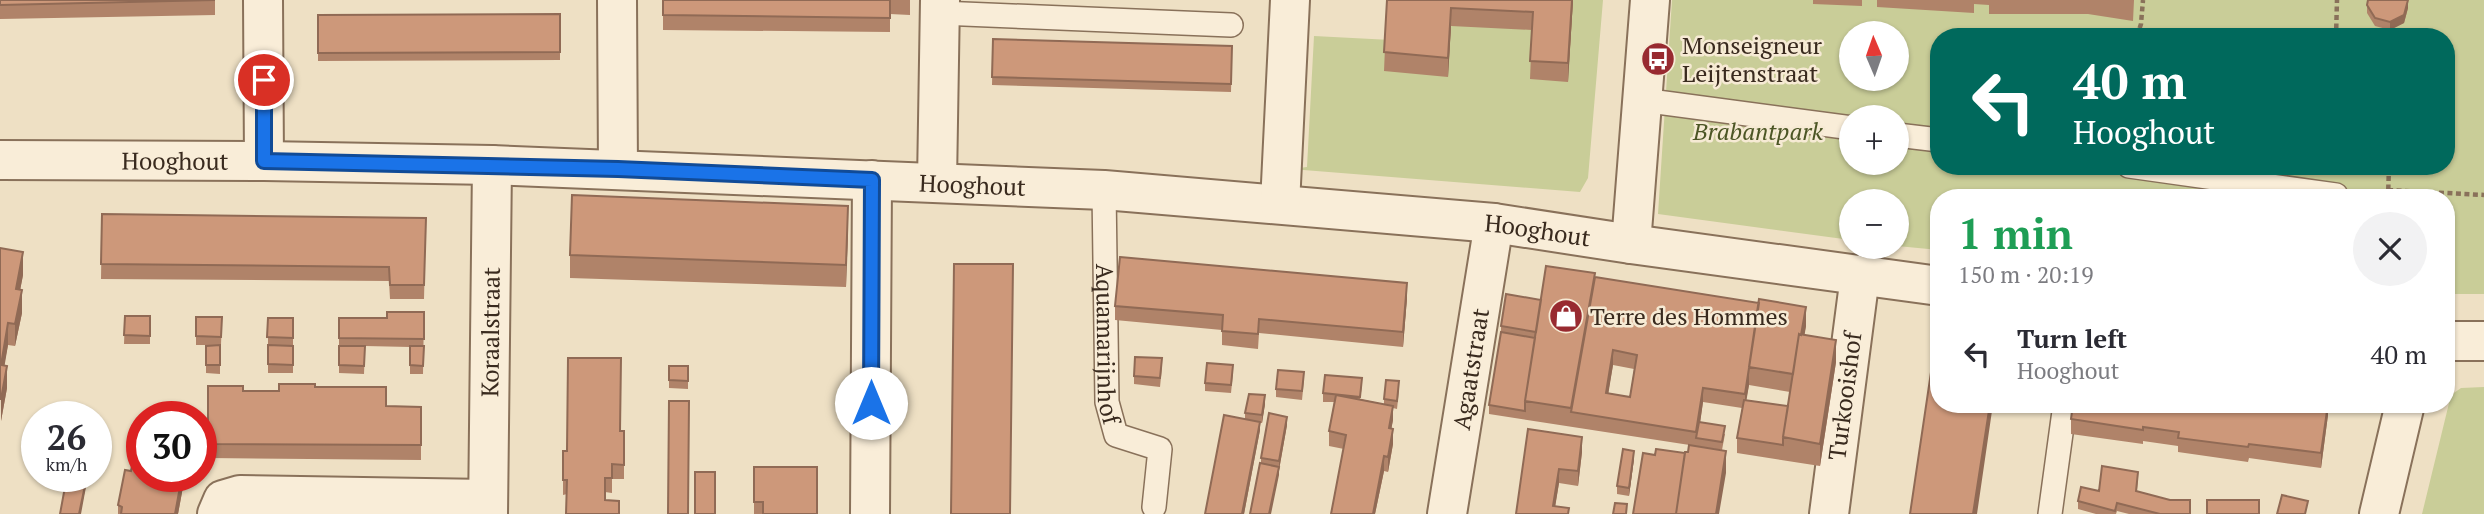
<!DOCTYPE html>
<html lang="en">
<head>
<meta charset="utf-8">
<style>
	:root { --surface:#fff; --page:#f2f2f3; --text:#2b2b33; --muted:#7c7c81 }
	body { margin:0; font-family:"PT Serif",serif; background:var(--page); color:var(--text); height:100vh; display:flex; flex-direction:column; font-size:26px; white-space:nowrap }
	* { box-sizing:border-box; margin:0 }
	p { font-size:23px; color:var(--muted) }
	.icon { flex:none; width:38px; height:38px; fill:none; stroke:currentColor; stroke-width:2; stroke-linecap:round; stroke-linejoin:round }
	.map { position:relative; flex:1; overflow:hidden }
	.side { position:absolute; left:1930px; top:189px; width:525px; height:224px; display:flex; flex-direction:column; background:var(--surface); border-radius:28px; box-shadow:0 2px 5px #0004 }
	.side>* { flex:none }
	.top-card { position:absolute; left:1930px; top:28px; width:525px; height:147px; border-radius:28px; box-shadow:0 2px 5px #0004; background:#00695c; color:#fff; overflow:hidden }
	.needle { width:46px; rotate:358deg }
	.fabs { position:absolute; left:1839px; top:21px; display:grid; gap:14px }
	.fabs a { display:grid; place-items:center; width:70px; height:70px; border-radius:50%; background:var(--surface); box-shadow:0 2px 5px #0004; font-size:35px }
	.speed { position:absolute; left:21px; top:401px; display:flex; gap:14px; font-size:35px; font-weight:700; text-align:center }
	.speed>* { display:grid; place-content:center; width:91px; height:91px; border-radius:50%; background:var(--surface); box-shadow:0 2px 5px #0004; line-height:1 }
	.speed small { font-size:18px; font-weight:400 }
	.speed .limit { border:10px solid #d22; background:#fff; color:#111 }
	.pin { position:absolute; display:grid; place-items:center; width:60px; height:60px; color:#fff; margin:-30px; border:4px solid #fff; border-radius:50%; box-shadow:0 2px 7px #0007 }
	.me { position:absolute; width:77px; margin:-38px; rotate:0deg; stroke-linejoin:round; filter:drop-shadow(0 0 5px #0008) }
	.turn { display:flex; align-items:center; gap:24px; height:147px; padding:0 28px; font-size:32px }
	.turn .icon { width:91px; height:91px; stroke-width:2.5 }
	.turn b { display:block; font-size:49px; line-height:60px }
	.round { display:grid; place-items:center; flex:none; width:74px; height:74px; border-radius:37px; background:var(--page) }
	.overview { display:flex; align-items:center; justify-content:space-between; height:119px; padding:0 28px }
	h1 { font-size:42px; font-weight:700; line-height:52px; color:#1e9e55 }
	ul { padding:0; list-style:none }
	li { display:flex; align-items:center; gap:21px; height:91px; padding:0 28px }
	li div { flex:1 }
	li b { display:block; font-size:26px }
	li em { font-style:normal }
	.map>svg:first-child { display:block }
	.green { fill:#c9cd98; fill-rule:evenodd }
	.lines { fill:none; stroke-linecap:round; stroke-linejoin:round }
	.lane-casing { stroke:#89715a; stroke-width:26 }
	.street-casing { stroke:#89715a; stroke-width:42 }
	.path { stroke:#89715a; stroke-width:4.5; stroke-dasharray:5 3.5; stroke-linecap:butt }
	.lane { stroke:#f9edd8; stroke-width:23 }
	.street { stroke:#f9edd8; stroke-width:38 }
	.wall { fill:#b08369; fill-rule:evenodd }
	.shaded-wall { fill:#906a55 }
	.building { fill:#cd987a; stroke:#906a55; stroke-width:2; fill-rule:evenodd }
	.route-casing { stroke:#114b97; stroke-width:18 }
	.route { stroke:#1a73e8; stroke-width:12 }
	.labels { text-anchor:middle; dominant-baseline:central; stroke-width:5; stroke-linejoin:round; paint-order:stroke }
	.poi-label { font-size:24px; fill:#392a1e; stroke:#f6ead4; text-anchor:start }
	.park-label { font-size:24px; font-style:italic; fill:#4c5625; stroke:#f6ead4 }
	.street-label { font-size:24px; fill:#392a1e; stroke:#f6ead4 }
</style>
</head>
<body>
<div class="map">
<svg width="2484" height="514" viewBox="0 0 2484 514">
	<rect width="100%" height="100%" fill="#eee0c4"/>
	<path class="green" d="M 1394,0 L 1603,0 L 1588,178 L 1580,192 L 1291,169 L 1307,167 L 1314,36 L 1391,40 Z
		M 1672,0 L 2484,0 L 2484,294 L 2447,294 L 2446,198 L 1939,198 L 1939,250 L 1897,246 L 1897,201 L 1852,201 L 1851,240 L 1658,214 ZM 1852,33 L 1897,33 L 1897,79 L 1852,79 ZM 1939,37 L 2446,37 L 2446,166 L 1939,166 ZM 1852,117 L 1897,117 L 1897,163 L 1852,163 Z
		M 2484,387 L 2484,514 L 2422,514 L 2451,395 L 2461,388 Z"/>
	<g class="lines">
		<g class="lane-casing">
			<g id="lane">
				<path d="M 940,13 L 1231,25"/>
				<path d="M 1642,100 L 1852,128"/>
				<path d="M 1897,135 L 1939,140"/>
				<path d="M 2129,166 L 2336,195"/>
				<path id="s1" d="M 1104,190 L 1107,402 L 1116,435 L 1160,449 L 1154,507"/>
				<path d="M 2050,514 L 2065,404"/>
			</g>
		</g>
		<g class="street-casing">
			<g id="street">
				<path d="M 263,0 L 264,161"/>
				<path d="M 617,0 L 618,169"/>
				<path id="s2" d="M 0,160 L 264,161 L 492,165 L 1104,190 L 1494,223 L 1631,244 L 1939,286"/>
				<path d="M 937,182 L 940,0"/>
				<path d="M 1280,204 L 1290,0"/>
				<path d="M 1631,244 L 1650,0"/>
				<path d="M 2446,341 L 2484,341"/>
				<path d="M 217,514 L 223,500 L 240,495 L 488,499"/>
				<path id="s3" d="M 488,514 L 492,165"/>
				<path d="M 870,514 L 872,180"/>
				<path id="s4" d="M 1447,514 L 1494,223"/>
				<path id="s5" d="M 1829,514 L 1860,276"/>
				<path d="M 2379,514 L 2405,404"/>
			</g>
		</g>
		<path class="path" d="M 2118,37 L 2138,33 L 2141,24 L 2143,0
			M 2336,37 L 2337,0
			M 2388,190 L 2484,195
			M 2388,198 L 2389,166"/>
		<use href="#lane" class="lane"/>
		<use href="#street" class="street"/>
	</g>
	<path class="wall" d="M 0,0 L 215,0 L 215,15 L 0,19 Z
		M 663,0 L 910,0 L 910,15 L 890,14 L 890,32 L 663,30 Z
		M 1387,0 L 1573,0 L 1568,82 L 1530,79 L 1532,30 L 1451,26 L 1448,77 L 1384,71 Z
		M 1813,0 L 1862,0 L 1862,6 L 1813,4 Z
		M 1877,0 L 2134,0 L 2133,21 L 2088,14 L 1989,14 L 1989,5 L 1974,4 L 1974,13 L 1877,7 Z
		M 2367,5 L 2408,8 L 2404,23 L 2390,30 L 2375,26 L 2367,13 Z
		M 560,14 L 560,60 L 318,61 L 318,15 Z
		M 993,39 L 1232,46 L 1231,92 L 992,85 Z
		M 102,214 L 426,218 L 424,299 L 390,299 L 389,281 L 101,279 Z
		M 848,228 L 846,287 L 570,278 L 570,255 Z
		M 0,248 L 23,275 L 20,290 L 22,313 L 15,346 L 8,345 L 4,365 L 7,388 L 1,421 Z
		M 1595,277 L 1806,326 L 1804,335 L 1836,362 L 1820,466 L 1737,453 L 1737,438 L 1742,408 L 1703,402 L 1700,422 L 1725,434 L 1722,450 L 1489,414 L 1489,405 L 1501,332 L 1501,326 L 1541,300 ZM 1613,365 L 1634,369 L 1630,397 L 1608,393 ZM 1749,385 L 1790,392 L 1788,406 L 1746,400 Z
		M 1407,298 L 1403,347 L 1259,333 L 1258,349 L 1222,345 L 1222,330 L 1115,320 L 1115,306 Z
		M 424,312 L 423,374 L 410,374 L 410,347 L 365,346 L 364,374 L 339,373 L 339,318 L 387,318 Z
		M 125,316 L 150,316 L 150,344 L 124,344 Z
		M 196,317 L 222,317 L 221,345 L 196,345 Z
		M 268,318 L 293,318 L 293,373 L 268,373 Z
		M 220,345 L 220,374 L 206,373 L 206,346 Z
		M 669,366 L 688,366 L 688,389 L 669,388 Z
		M 1162,367 L 1160,387 L 1134,384 L 1134,376 Z
		M 1233,373 L 1231,393 L 1205,391 L 1205,383 Z
		M 1304,380 L 1302,400 L 1276,397 L 1276,389 Z
		M 208,386 L 243,391 L 279,391 L 315,387 L 386,406 L 421,407 L 421,460 L 208,458 Z
		M 1362,386 L 1360,399 L 1384,404 L 1384,399 L 1399,390 L 1397,409 L 1393,408 L 1393,420 L 1391,429 L 1393,444 L 1388,472 L 1384,471 L 1375,514 L 1331,514 L 1344,449 L 1329,446 L 1329,431 L 1334,402 L 1323,402 L 1323,393 Z
		M 1265,404 L 1262,423 L 1260,423 L 1260,430 L 1244,514 L 1205,514 L 1245,419 L 1245,413 Z
		M 2328,404 L 2328,415 L 2321,468 L 2249,458 L 2248,462 L 2178,452 L 2178,446 L 2143,441 L 2143,444 L 2071,434 L 2071,419 Z
		M 1287,425 L 1279,470 L 1279,475 L 1261,463 L 1261,458 Z
		M 1528,429 L 1582,452 L 1578,486 L 1559,483 L 1555,506 L 1569,514 L 1516,514 Z
		M 621,431 L 624,431 L 624,479 L 612,479 L 612,493 L 605,492 L 605,500 L 619,514 L 567,494 L 563,495 L 563,451 L 567,451 Z
		M 1634,459 L 1629,496 L 1617,494 L 1617,486 Z
		M 754,467 L 817,514 L 754,514 Z
		M 142,476 L 185,476 L 178,514 L 118,514 L 118,505 Z
		M 2138,480 L 2137,491 L 2190,514 L 2129,514 L 2117,511 L 2116,514 L 2096,514 L 2078,509 L 2078,501 L 2099,491 Z"/>
	<path class="shaded-wall" d="M 1572,0 L 1573,0 L 1568,82 L 1568,63 Z
		M 2408,0 L 2408,8 L 2404,23 L 2390,30 L 2390,22 Z
		M 1451,8 L 1451,26 L 1448,77 L 1448,58 Z
		M 848,206 L 848,228 L 846,287 L 846,265 Z
		M 23,252 L 23,275 L 16,312 L 16,289 Z
		M 1407,283 L 1407,298 L 1403,347 L 1403,332 Z
		M 22,290 L 22,313 L 15,346 L 15,324 Z
		M 1806,307 L 1806,326 L 1801,357 L 1801,338 Z
		M 8,323 L 8,345 L 1,387 L 1,365 Z
		M 1836,340 L 1836,362 L 1820,466 L 1820,444 Z
		M 1613,350 L 1613,365 L 1606,408 L 1606,393 Z
		M 7,366 L 7,388 L 1,421 L 1,399 Z
		M 1749,371 L 1749,385 L 1745,409 L 1745,394 Z
		M 1703,388 L 1703,402 L 1698,438 L 1696,438 L 1696,446 L 1696,432 Z
		M 1265,395 L 1265,404 L 1262,423 L 1262,415 Z
		M 1990,404 L 1993,404 L 1977,514 L 1973,514 Z
		M 2328,404 L 2328,415 L 2321,468 L 2321,453 Z
		M 1393,406 L 1393,420 L 1389,442 L 1389,428 Z
		M 1287,417 L 1287,425 L 1279,470 L 1279,461 Z
		M 1260,422 L 1260,430 L 1244,514 L 1242,514 Z
		M 1393,429 L 1393,444 L 1388,472 L 1388,457 Z
		M 1582,437 L 1582,452 L 1578,486 L 1578,471 Z
		M 1634,451 L 1634,459 L 1629,496 L 1629,488 Z
		M 1726,451 L 1726,473 L 1719,514 L 1716,514 Z
		M 1384,456 L 1384,471 L 1375,514 L 1373,514 Z
		M 1279,467 L 1279,475 L 1271,514 L 1269,514 Z
		M 1559,469 L 1559,483 L 1554,514 L 1553,506 Z
		M 87,476 L 88,476 L 81,514 L 79,514 Z
		M 182,476 L 185,476 L 178,514 L 175,514 Z"/>
	<path class="building" d="M 0,0 L 215,0 L 0,5 Z
		M 663,0 L 890,0 L 890,18 L 663,15 Z
		M 1387,0 L 1572,0 L 1568,63 L 1530,61 L 1533,12 L 1451,8 L 1448,58 L 1384,52 Z
		M 2368,0 L 2408,0 L 2404,15 L 2390,22 L 2375,18 L 2367,5 Z
		M 560,14 L 560,52 L 318,53 L 318,15 Z
		M 993,39 L 1232,46 L 1231,84 L 992,77 Z
		M 572,195 L 848,206 L 846,265 L 570,255 Z
		M 102,214 L 426,218 L 424,285 L 390,285 L 389,267 L 101,264 Z
		M 0,248 L 23,252 L 16,289 L 22,290 L 15,324 L 8,323 L 1,365 L 7,366 L 1,399 L 0,399 Z
		M 1120,257 L 1407,283 L 1403,332 L 1259,319 L 1258,334 L 1222,331 L 1223,315 L 1115,306 Z
		M 954,264 L 1013,264 L 1010,514 L 951,514 Z
		M 1546,266 L 1595,273 L 1571,408 L 1525,401 Z
		M 1595,277 L 1759,303 L 1745,394 L 1703,388 L 1696,432 L 1571,412 ZM 1613,350 L 1637,355 L 1630,397 L 1606,393 Z
		M 1506,294 L 1541,300 L 1536,332 L 1501,326 Z
		M 1759,299 L 1806,307 L 1801,335 L 1799,334 L 1793,374 L 1749,367 Z
		M 387,312 L 424,312 L 424,339 L 339,338 L 339,318 L 387,318 Z
		M 125,316 L 150,316 L 150,336 L 124,335 Z
		M 196,317 L 222,317 L 221,337 L 196,336 Z
		M 268,318 L 293,318 L 293,338 L 267,337 Z
		M 1501,332 L 1535,338 L 1525,401 L 1525,411 L 1489,405 Z
		M 1799,334 L 1836,340 L 1820,444 L 1783,437 Z
		M 220,345 L 220,365 L 206,365 L 206,346 Z
		M 268,345 L 293,346 L 293,365 L 268,364 Z
		M 339,346 L 365,346 L 364,366 L 339,365 Z
		M 410,346 L 424,346 L 423,366 L 410,365 Z
		M 1934,352 L 1939,353 L 1939,404 L 1990,404 L 1973,514 L 1910,514 Z
		M 1135,357 L 1162,358 L 1160,378 L 1134,376 Z
		M 568,358 L 621,358 L 620,431 L 624,431 L 624,465 L 612,464 L 612,478 L 605,478 L 605,500 L 619,501 L 619,514 L 566,514 L 567,480 L 563,480 L 563,451 L 567,451 Z
		M 1207,363 L 1233,365 L 1231,385 L 1205,383 Z
		M 669,366 L 688,366 L 688,381 L 669,380 Z
		M 1278,370 L 1304,372 L 1302,391 L 1276,389 Z
		M 1325,375 L 1362,378 L 1360,397 L 1323,393 Z
		M 1386,380 L 1399,381 L 1397,401 L 1384,399 Z
		M 279,384 L 315,384 L 315,387 L 386,387 L 386,406 L 421,407 L 421,445 L 208,444 L 208,386 L 243,386 L 243,391 L 279,391 Z
		M 1249,394 L 1265,395 L 1262,415 L 1245,413 Z
		M 1336,395 L 1393,406 L 1389,428 L 1393,429 L 1388,457 L 1384,456 L 1373,514 L 1331,514 L 1346,435 L 1329,431 Z
		M 1744,400 L 1788,406 L 1783,437 L 1783,445 L 1737,438 Z
		M 669,401 L 689,401 L 688,514 L 668,514 Z
		M 2073,404 L 2328,404 L 2321,453 L 2249,444 L 2248,447 L 2178,438 L 2179,432 L 2143,427 L 2143,430 L 2071,419 Z
		M 1269,413 L 1287,417 L 1279,461 L 1261,458 Z
		M 1224,415 L 1260,422 L 1242,514 L 1205,514 Z
		M 1699,422 L 1725,426 L 1722,442 L 1696,438 Z
		M 1528,429 L 1582,437 L 1578,471 L 1559,469 L 1553,506 L 1569,508 L 1568,514 L 1516,514 Z
		M 138,436 L 142,437 L 142,476 L 182,476 L 175,514 L 121,514 L 122,507 L 118,505 L 125,470 L 131,471 Z
		M 1689,445 L 1726,451 L 1716,514 L 1676,514 L 1685,452 L 1688,452 Z
		M 1623,449 L 1634,451 L 1629,488 L 1617,486 Z
		M 1656,449 L 1685,453 L 1676,514 L 1633,514 L 1643,453 L 1655,455 Z
		M 1260,463 L 1279,467 L 1269,514 L 1250,514 Z
		M 2102,466 L 2138,472 L 2136,491 L 2170,500 L 2190,500 L 2190,514 L 2160,514 L 2117,503 L 2115,511 L 2078,501 L 2081,487 L 2099,491 Z
		M 754,467 L 817,467 L 817,514 L 763,514 L 763,502 L 754,502 Z
		M 695,472 L 715,472 L 715,514 L 695,514 Z
		M 67,476 L 87,476 L 79,514 L 60,514 Z
		M 2282,495 L 2308,501 L 2305,514 L 2277,514 Z
		M 2207,500 L 2259,500 L 2259,514 L 2207,514 Z
		M 1615,503 L 1627,504 L 1626,514 L 1613,514 Z"/>
	<g class="lines">
		<g class="route-casing">
			<path id="route" d="M 264,80 L 264,161 L 618,169 L 872,180 L 871,403"/>
		</g>
		<use href="#route" class="route"/>
	</g>
	<defs>
		<g id="bus-disc" transform="scale(1.75)"><circle r="9.5" fill="#982a30" stroke="#f6ead4"/><path d="M-5-6H5V4H4V6H2V4H-2V6H-4V4H-5ZM-3.5-4V0h7V-4ZM-3.5 1.2v1.5H-2V1.2ZM2 1.2v1.5H3.5V1.2Z" fill="#fff"/></g>
		<g id="shop-disc" transform="scale(1.75)"><circle r="9.5" fill="#982a30" stroke="#f6ead4"/><path d="M-5-2.5h2.3a2.7 3.5 0 0 1 5.4 0H5L5.5 6h-11ZM-1.5-2.5h3a1.5 2.3 0 0 0-3 0Z" fill="#fff"/></g>
	</defs>
	<g fill-rule="evenodd">
		<use href="#bus-disc" x="1658" y="59"/>
		<use href="#shop-disc" x="1566" y="316"/>
	</g>
	<g class="labels">
		<g class="poi-label">
			<text x="1682" y="45">Monseigneur<tspan x="1682" dy="28">Leijtenstraat</tspan></text>
			<text x="1590" y="316">Terre des Hommes</text>
		</g>
		<g class="park-label">
			<text x="1758" y="131">Brabantpark</text>
		</g>
		<g class="street-label">
			<text stroke="none"><textPath href="#s2" startOffset="175">Hooghout</textPath></text>
			<text stroke="none"><textPath href="#s2" startOffset="973">Hooghout</textPath></text>
			<text stroke="none"><textPath href="#s2" startOffset="1540">Hooghout</textPath></text>
			<text stroke="none"><textPath href="#s3" startOffset="182">Koraalstraat</textPath></text>
			<text stroke="none"><textPath href="#s1" startOffset="154">Aquamarijnhof</textPath></text>
			<text stroke="none"><textPath href="#s4" startOffset="147">Agaatstraat</textPath></text>
			<text stroke="none"><textPath href="#s5" startOffset="119">Turkooishof</textPath></text>
		</g>
	</g>
</svg>
<div class="fabs">
<a><svg class="needle" viewBox="-14 -14 28 28"><path d="M0-13l5 13h-10z" fill="#e53935"/><path d="M0 13l5-13h-10z" fill="#7c7c81"/></svg></a>
<a>+</a>
<a>−</a>
</div>
<div class="speed"><div>26<small>km/h</small></div><div class="limit">30</div></div>
<div class="pin" style="left:264px;top:80px;background:#d93025"><svg class="icon" aria-label="arrive" viewBox="0 0 24 24"><path d="M6 21V4h12l-3 4 3 4H6"/></svg></div>
<svg class="me" style="left:871px;top:403px" viewBox="-20 -20 40 40"><circle r="19" fill="#fff"/><path d="M0-13L10 11 0 6-10 11z" fill="#1a73e8"/></svg>
<div class="top-card">
<div class="turn"><svg class="icon" aria-label="left" viewBox="0 0 24 24"><path d="M17 20v-9H6M10 6l-5 5 5 5"/></svg><div><b>40 m</b>Hooghout</div></div>
</div>
<section class="side">
<div class="overview"><div><h1>1 min</h1><p>150 m · 20:19</p></div><a class="round"><svg class="icon" aria-label="close" viewBox="0 0 24 24"><path d="M6 6l12 12M18 6L6 18"/></svg></a></div>
<ul>
<li><svg class="icon" aria-label="left" viewBox="0 0 24 24"><path d="M17 20v-9H6M10 6l-5 5 5 5"/></svg><div><b>Turn left</b><p>Hooghout</p></div><em>40 m</em></li>
</ul>
</section>
</div>
</body>
</html>
